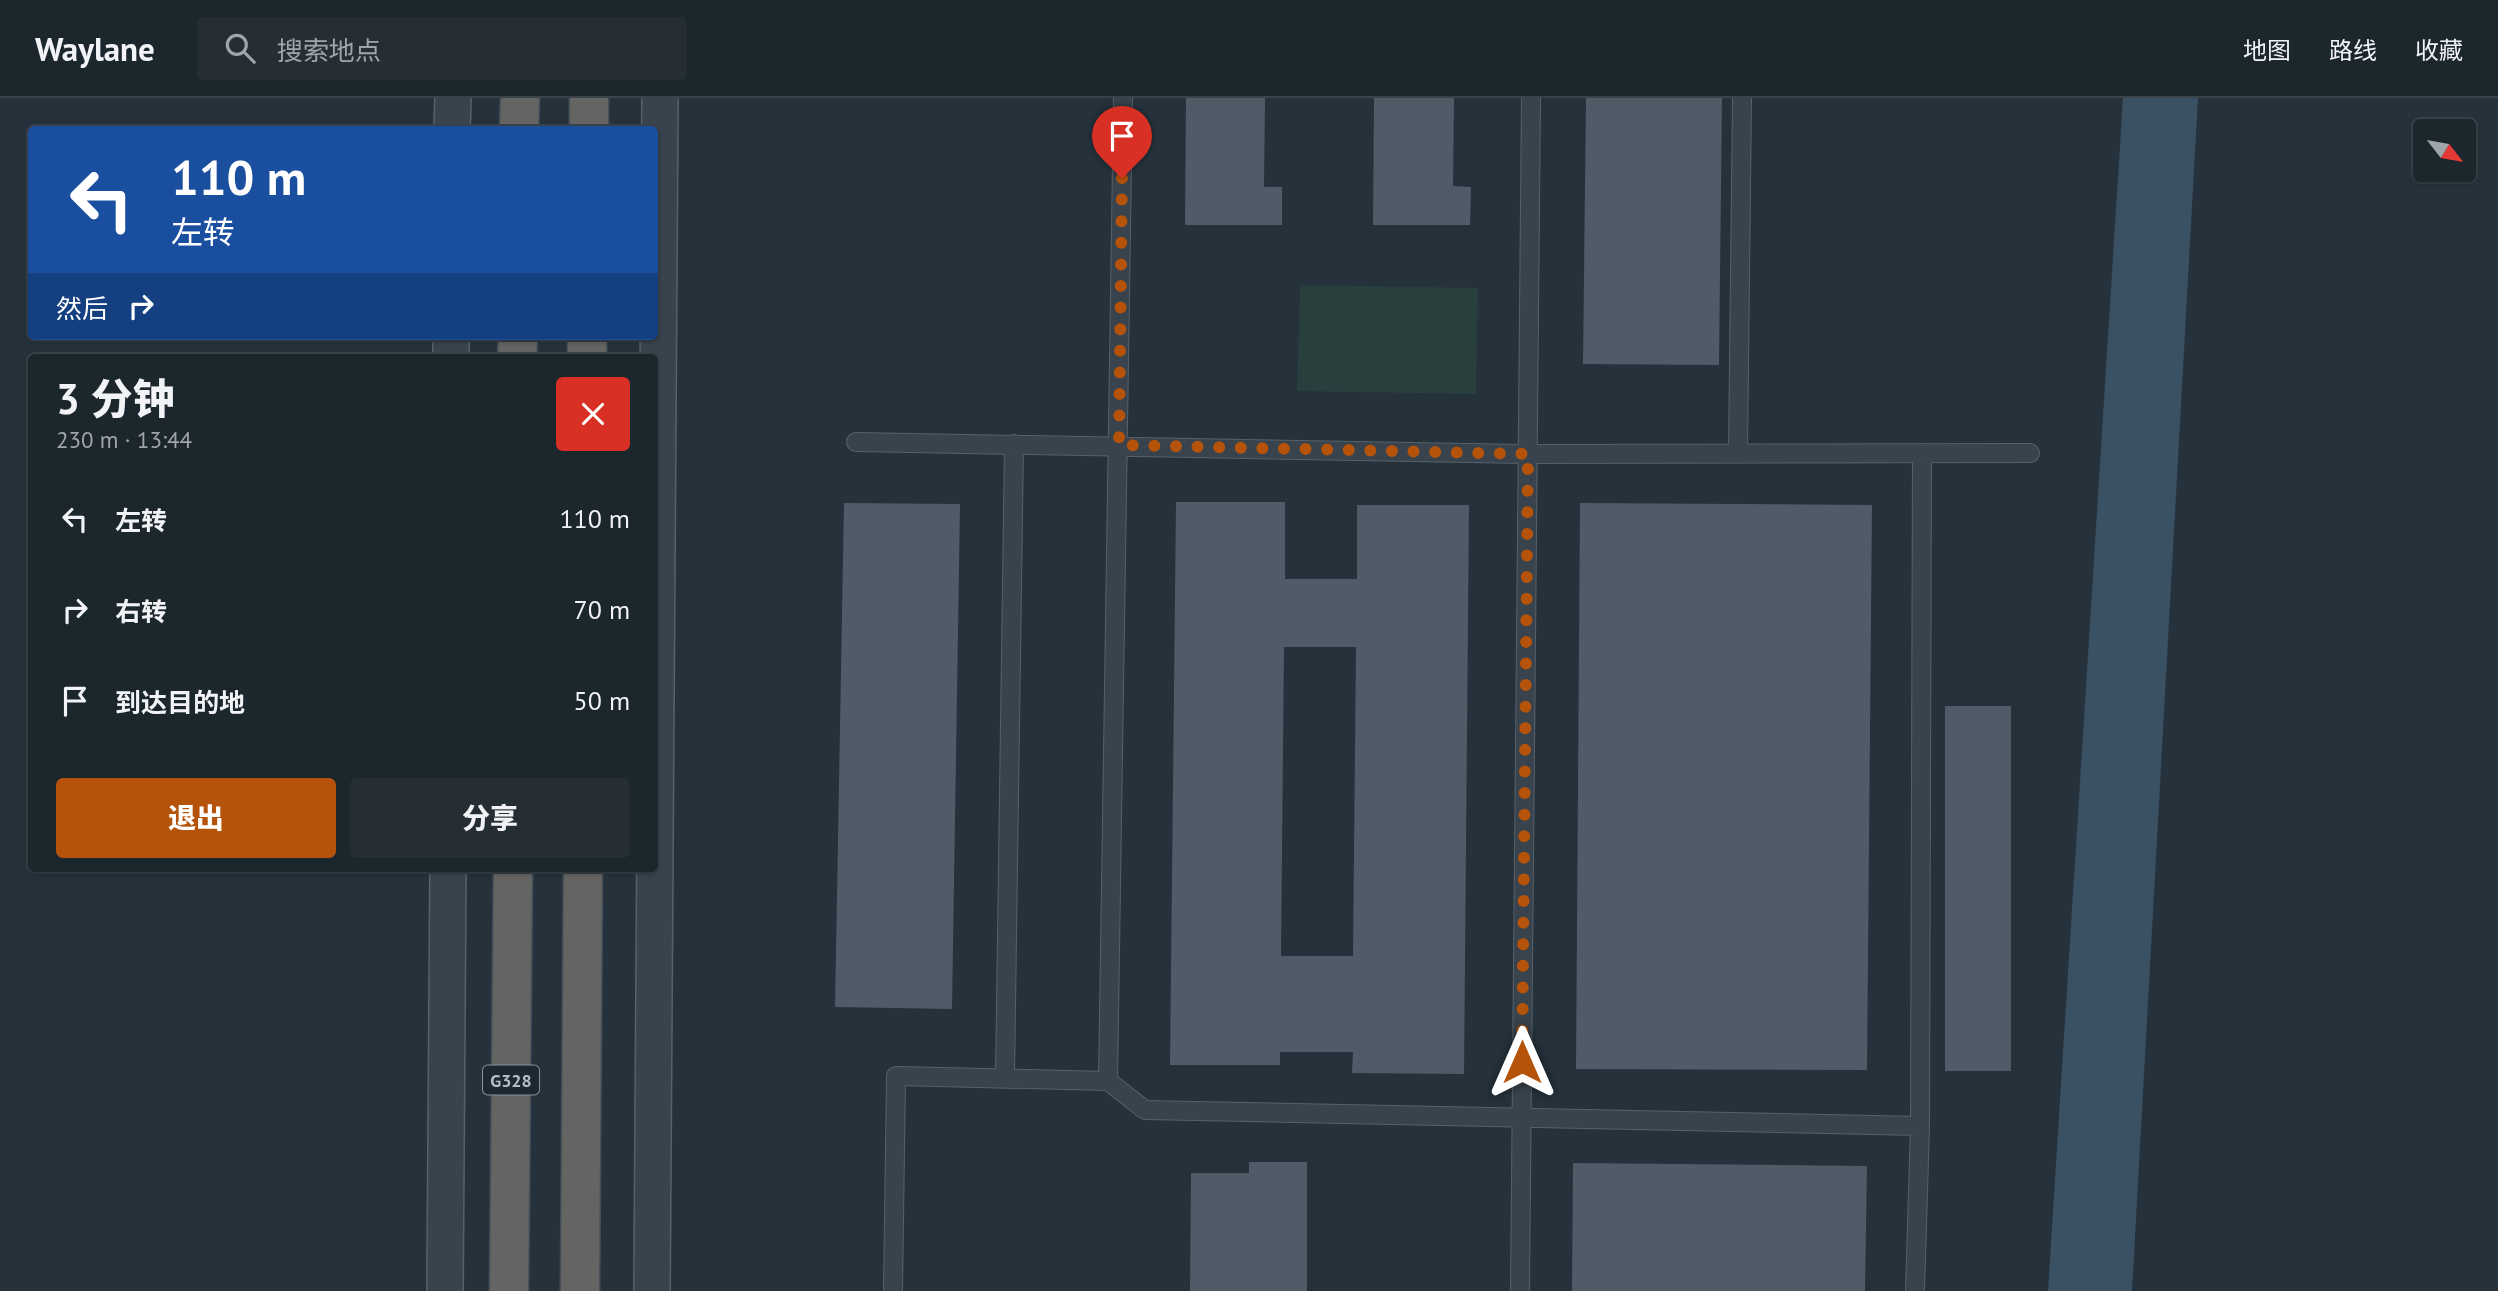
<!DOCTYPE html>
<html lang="zh">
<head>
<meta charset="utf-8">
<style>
	:root { --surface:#1c262d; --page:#252e35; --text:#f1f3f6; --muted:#a0a5aa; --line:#3a4349; --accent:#b45309 }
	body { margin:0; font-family:"PT Sans","Noto Sans SC",sans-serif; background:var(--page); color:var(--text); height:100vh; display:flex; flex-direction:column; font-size:26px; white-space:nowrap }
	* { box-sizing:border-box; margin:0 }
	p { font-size:23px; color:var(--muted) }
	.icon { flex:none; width:38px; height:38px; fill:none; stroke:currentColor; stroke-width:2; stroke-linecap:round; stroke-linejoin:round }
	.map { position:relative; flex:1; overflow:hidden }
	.sheet { position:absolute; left:28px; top:256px; width:630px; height:518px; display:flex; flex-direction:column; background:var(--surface); border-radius:7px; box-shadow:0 2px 5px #0004,0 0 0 2px var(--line) }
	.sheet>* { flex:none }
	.banner { position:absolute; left:28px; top:28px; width:630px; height:214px; border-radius:7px; box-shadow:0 2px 5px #0004,0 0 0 2px var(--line); background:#1a4fa0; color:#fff; overflow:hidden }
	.needle { width:46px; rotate:121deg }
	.controls { position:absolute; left:2413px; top:21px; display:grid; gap:14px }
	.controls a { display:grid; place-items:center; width:63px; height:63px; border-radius:7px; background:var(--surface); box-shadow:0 2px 5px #0004,0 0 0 2px var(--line); font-size:35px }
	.pin { position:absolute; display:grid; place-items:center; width:60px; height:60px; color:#fff; margin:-72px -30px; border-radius:50% 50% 50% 0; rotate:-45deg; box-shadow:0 0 7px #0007 }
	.pin .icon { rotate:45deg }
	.me { position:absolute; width:77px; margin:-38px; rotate:0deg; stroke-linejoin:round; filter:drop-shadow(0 0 5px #0008) }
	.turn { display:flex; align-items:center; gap:24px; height:147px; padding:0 28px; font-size:32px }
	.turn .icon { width:91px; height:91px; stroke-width:2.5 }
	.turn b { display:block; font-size:49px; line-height:60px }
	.then { display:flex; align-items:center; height:66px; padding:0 28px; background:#0003; gap:14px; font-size:26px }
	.round { display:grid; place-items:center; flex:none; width:74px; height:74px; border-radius:7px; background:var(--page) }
	.head { display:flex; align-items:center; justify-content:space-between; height:119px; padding:0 28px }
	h1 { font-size:42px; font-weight:800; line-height:52px }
	.action { display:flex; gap:14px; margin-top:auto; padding:14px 28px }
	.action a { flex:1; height:80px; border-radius:7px; background:var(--accent); color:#fff; font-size:28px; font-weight:800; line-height:80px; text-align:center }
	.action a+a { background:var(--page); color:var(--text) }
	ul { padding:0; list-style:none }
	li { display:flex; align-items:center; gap:21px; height:91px; padding:0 28px }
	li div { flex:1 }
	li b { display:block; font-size:26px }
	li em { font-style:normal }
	header { display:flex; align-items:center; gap:42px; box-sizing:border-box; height:98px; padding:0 35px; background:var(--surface); border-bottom:2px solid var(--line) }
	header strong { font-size:33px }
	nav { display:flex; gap:38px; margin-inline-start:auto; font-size:24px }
	.search { width:490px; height:63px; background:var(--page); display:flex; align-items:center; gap:18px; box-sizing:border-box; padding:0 24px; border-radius:7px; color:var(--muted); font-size:26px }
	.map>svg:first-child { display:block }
	.green { fill:#283f3e }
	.water { fill:#3a5063 }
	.building { fill:#4f5b67; fill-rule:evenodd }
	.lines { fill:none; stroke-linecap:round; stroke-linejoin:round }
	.service-casing { stroke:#57616b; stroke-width:20 }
	.minor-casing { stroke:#57616b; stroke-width:38 }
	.trunk-casing { stroke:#444e58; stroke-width:41 }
	.service { stroke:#39434d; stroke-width:18 }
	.minor { stroke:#39434d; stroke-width:35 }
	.trunk { stroke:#646462; stroke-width:38 }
	.route { stroke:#b45309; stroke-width:12; stroke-dasharray:0 21.6 }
	.labels { text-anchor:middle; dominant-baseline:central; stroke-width:7; stroke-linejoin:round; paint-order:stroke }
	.shield { fill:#1e2832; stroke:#88919b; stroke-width:2 }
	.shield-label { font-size:18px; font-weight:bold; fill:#b5bec8 }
</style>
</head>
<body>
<header>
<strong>Waylane</strong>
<div class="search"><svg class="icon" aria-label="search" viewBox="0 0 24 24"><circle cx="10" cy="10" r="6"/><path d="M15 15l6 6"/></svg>搜索地点</div>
<nav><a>地图</a><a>路线</a><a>收藏</a></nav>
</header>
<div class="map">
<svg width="2498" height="1193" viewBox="0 0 2498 1193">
	<rect width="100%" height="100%" fill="#25323c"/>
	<path class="green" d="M 1300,187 L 1478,190 L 1476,296 L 1297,293 Z"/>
	<path class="water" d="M 2123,0 L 2198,0 L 2132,1193 L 2048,1193 Z"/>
	<path class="building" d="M 1186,0 L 1265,0 L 1264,89 L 1282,89 L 1282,127 L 1185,127 Z
		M 1374,0 L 1454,0 L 1453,88 L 1471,89 L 1470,127 L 1373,127 Z
		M 1586,0 L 1722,0 L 1719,267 L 1583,266 Z
		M 1176,404 L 1285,404 L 1285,481 L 1357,481 L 1357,407 L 1469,407 L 1464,976 L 1352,975 L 1353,954 L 1280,954 L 1280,967 L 1170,967 ZM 1284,549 L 1356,549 L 1353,858 L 1281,858 Z
		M 844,405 L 960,406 L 952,911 L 835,909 Z
		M 1580,405 L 1872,407 L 1867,972 L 1576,971 Z
		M 1945,608 L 2011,608 L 2011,973 L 1945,973 Z
		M 1249,1064 L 1307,1064 L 1307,1193 L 1190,1193 L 1191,1075 L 1249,1075 Z
		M 1573,1065 L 1867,1068 L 1865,1193 L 1572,1193 Z"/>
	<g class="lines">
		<g class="service-casing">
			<path id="service" d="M 856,344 L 1528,356 L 2030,355
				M 1738,355 L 1742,0
				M 1005,979 L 1014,346
				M 1108,983 L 1123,0
				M 893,1193 L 896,978 L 1108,983 L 1145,1012 L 1920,1028
				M 1520,1193 L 1531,0
				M 1915,1193 L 1920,1028 L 1922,355"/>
		</g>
		<g class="minor-casing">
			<path id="minor" d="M 452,32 L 453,0
				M 451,259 L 451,238
				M 445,1193 L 448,770
				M 652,1193 L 660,0"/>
		</g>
		<g class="trunk-casing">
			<path id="trunk" d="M 519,32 L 520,0
				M 589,32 L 589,0
				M 517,259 L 518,238
				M 587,259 L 587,238
				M 509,1193 L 513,770
				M 580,1193 L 583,770"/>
		</g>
		<use href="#service" class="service"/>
		<use href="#minor" class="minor"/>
		<use href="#trunk" class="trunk"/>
	</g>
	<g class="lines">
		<path class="route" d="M 1122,80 L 1119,347 L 1528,356 L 1522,964"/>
	</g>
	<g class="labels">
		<rect class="shield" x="483" y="967.5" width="56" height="29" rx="5"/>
		<g class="shield-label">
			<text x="511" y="982">G328</text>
		</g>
	</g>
</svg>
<div class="controls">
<a><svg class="needle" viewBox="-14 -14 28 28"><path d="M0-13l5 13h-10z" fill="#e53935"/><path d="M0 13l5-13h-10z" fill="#a0a5aa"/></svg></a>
</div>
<div class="pin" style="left:1122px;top:80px;background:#d93025"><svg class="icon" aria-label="arrive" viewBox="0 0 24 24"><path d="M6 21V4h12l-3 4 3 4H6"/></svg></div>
<svg class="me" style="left:1522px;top:964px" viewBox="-20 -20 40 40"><path d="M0-17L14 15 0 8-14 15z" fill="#b45309" stroke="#fff" stroke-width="4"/></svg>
<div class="banner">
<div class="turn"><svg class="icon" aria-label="left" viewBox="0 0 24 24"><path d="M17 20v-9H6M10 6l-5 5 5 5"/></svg><div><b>110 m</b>左转</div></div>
<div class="then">然后<svg class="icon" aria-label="right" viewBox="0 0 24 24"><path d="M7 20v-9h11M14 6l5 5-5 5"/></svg></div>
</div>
<section class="sheet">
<div class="head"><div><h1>3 分钟</h1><p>230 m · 13:44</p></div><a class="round" style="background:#d93025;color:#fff"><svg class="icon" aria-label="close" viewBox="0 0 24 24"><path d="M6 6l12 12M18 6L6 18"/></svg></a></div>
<ul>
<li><svg class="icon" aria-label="left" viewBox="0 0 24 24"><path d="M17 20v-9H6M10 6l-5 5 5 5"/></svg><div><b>左转</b></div><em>110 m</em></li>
<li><svg class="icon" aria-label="right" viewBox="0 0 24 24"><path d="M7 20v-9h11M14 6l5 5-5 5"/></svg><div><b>右转</b></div><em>70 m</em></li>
<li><svg class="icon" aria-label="arrive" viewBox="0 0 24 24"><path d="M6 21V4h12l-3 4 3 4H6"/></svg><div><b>到达目的地</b></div><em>50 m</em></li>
</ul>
<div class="action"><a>退出</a><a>分享</a></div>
</section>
</div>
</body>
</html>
